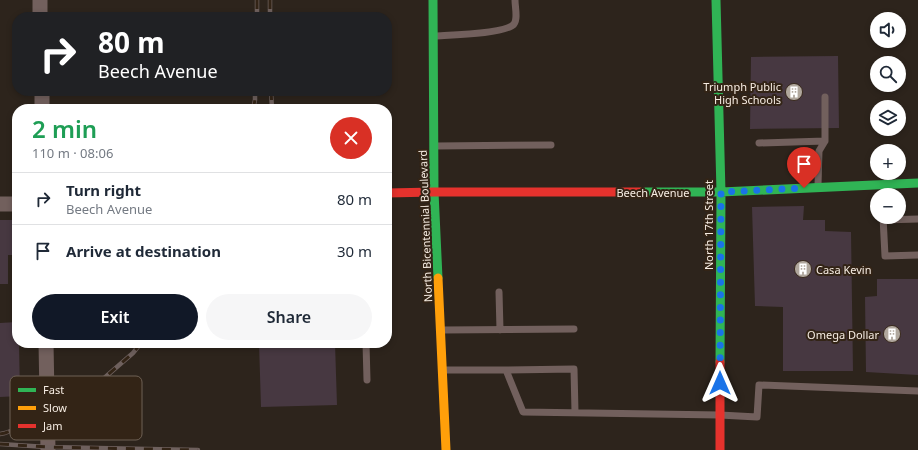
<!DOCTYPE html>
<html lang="en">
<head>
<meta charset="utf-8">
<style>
	:root { --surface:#fff; --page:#f6f6f7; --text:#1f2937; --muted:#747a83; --line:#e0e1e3; --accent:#111827 }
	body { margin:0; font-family:"Noto Sans",sans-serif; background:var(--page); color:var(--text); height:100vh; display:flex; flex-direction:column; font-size:15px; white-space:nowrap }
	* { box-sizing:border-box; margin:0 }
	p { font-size:13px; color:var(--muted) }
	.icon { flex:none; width:22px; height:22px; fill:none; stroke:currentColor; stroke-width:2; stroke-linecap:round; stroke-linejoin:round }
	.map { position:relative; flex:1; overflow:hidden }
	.drawer { position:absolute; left:12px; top:104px; width:380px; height:244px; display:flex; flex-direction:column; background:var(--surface); border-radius:16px; box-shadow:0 2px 6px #0003 }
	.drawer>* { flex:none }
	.banner { position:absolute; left:12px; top:12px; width:380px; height:84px; border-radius:16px; box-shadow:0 2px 6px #0003; background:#202124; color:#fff; overflow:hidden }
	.buttons { position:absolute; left:870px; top:12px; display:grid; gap:8px }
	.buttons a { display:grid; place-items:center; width:36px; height:36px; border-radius:50%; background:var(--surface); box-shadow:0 2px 6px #0003; font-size:20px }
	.pin { position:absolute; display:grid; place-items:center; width:34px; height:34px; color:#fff; margin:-41px -17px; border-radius:50% 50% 50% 0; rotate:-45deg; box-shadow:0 0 4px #0007 }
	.pin .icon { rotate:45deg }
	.me { position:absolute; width:44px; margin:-22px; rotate:0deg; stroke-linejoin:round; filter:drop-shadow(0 0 3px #0008) }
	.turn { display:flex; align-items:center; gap:14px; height:84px; padding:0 20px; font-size:18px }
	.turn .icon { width:52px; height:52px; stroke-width:2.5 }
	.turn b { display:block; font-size:28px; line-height:34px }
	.round { display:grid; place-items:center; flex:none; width:42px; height:42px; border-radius:21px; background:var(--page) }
	.head { display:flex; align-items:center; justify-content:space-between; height:68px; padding:0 20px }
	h1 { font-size:24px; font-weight:600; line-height:30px; color:#1e9e55 }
	.action { display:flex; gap:8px; margin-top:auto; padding:8px 20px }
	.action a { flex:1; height:46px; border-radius:24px; background:var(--accent); color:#fff; font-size:16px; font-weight:600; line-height:46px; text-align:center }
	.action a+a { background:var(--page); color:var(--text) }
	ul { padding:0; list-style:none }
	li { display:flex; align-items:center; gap:12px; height:52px; padding:0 20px; border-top:1px solid var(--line) }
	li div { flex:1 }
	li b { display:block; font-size:15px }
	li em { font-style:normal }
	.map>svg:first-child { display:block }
	.building { fill:#473841 }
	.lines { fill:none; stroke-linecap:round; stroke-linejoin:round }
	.lane { stroke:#72605d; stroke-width:7 }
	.street { stroke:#72605d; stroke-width:15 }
	.fast { stroke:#30b455; stroke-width:9 }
	.slow { stroke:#ff9f0a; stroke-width:9 }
	.jam { stroke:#e5322d; stroke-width:9 }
	.rail-casing { stroke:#6e605d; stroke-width:4.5 }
	.rail { stroke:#332416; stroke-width:3; stroke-dasharray:9; stroke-linecap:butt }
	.route { stroke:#1a73e8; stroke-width:7; stroke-dasharray:0 12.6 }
	.labels { text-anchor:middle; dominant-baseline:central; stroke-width:4; stroke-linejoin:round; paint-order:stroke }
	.poi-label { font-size:11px; fill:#f7ede3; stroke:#332416; text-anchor:end }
	.street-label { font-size:11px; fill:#f7ede3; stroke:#332416 }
	.key { fill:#332416; stroke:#6e6054; stroke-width:1 }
	.key-label { font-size:11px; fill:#f7ede3 }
</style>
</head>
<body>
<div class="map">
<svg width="918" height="450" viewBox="0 0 918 450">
	<rect width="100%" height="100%" fill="#2d241c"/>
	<path class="building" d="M 838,56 L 839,128 L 750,129 L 751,57 Z
		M 804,206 L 803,220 L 825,220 L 825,231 L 851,232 L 853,371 L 783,371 L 783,307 L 755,306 L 752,207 Z
		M 0,220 L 17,220 L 17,255 L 8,255 L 8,284 L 0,284 Z
		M 877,279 L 918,279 L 918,375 L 866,372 L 865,297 L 877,296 Z
		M 17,322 L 17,343 L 19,343 L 20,396 L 0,397 L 0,323 Z
		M 259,343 L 335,343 L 337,405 L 261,407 Z"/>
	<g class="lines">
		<path class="lane" d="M 435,36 C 449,35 506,34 514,24 C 518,19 515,7 515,0
			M 759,143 L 825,141
			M 436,146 L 551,145
			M 818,185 L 819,151 L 825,141 L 825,97
			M 883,217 L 885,256 L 918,255
			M 883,220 L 918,219
			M 499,292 L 500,330
			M 443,330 L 574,329
			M 366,343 L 367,380
			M 445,370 L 506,370 L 523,412 L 720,415 L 757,417 L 759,385 L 918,391
			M 506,370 L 574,369 L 575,412"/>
		<path class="street" d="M 40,0 L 40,17
			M 42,91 L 42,109
			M 0,204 L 17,204
			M 46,343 L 48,450"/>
		<path class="fast" d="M 433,0 L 434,192 L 438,278
			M 716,0 L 721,192 L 720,362
			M 642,192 L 721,192 L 918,183"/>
		<path class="slow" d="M 438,278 L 446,450"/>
		<path class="jam" d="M 387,193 L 434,192 L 642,192
			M 720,450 L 720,362"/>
		<g class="rail-casing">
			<path id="rail" d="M 257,0 L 257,17
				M 270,0 L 270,17
				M 271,91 L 272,109
				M 253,109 L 255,100 L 255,91
				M 0,434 L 5,433 L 47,418 L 72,406 L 133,353 L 141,343
				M 0,444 L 47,447 L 198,450"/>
		</g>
		<use href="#rail" class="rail"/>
	</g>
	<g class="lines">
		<path class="route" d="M 720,383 L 721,192 L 804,188"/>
	</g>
	<defs>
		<g id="building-disc" transform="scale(0.9)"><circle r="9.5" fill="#b0a79d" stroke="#332416"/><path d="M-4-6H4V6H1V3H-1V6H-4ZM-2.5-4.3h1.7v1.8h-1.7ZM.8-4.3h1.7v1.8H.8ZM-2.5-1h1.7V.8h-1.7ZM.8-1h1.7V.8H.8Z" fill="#fff"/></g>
	</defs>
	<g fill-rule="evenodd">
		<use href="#building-disc" x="794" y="92"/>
		<use href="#building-disc" x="803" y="269"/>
		<use href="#building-disc" x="892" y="334"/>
	</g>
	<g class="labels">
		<g class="poi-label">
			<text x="781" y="86">Triumph Public<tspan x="781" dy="13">High Schools</tspan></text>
			<text x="816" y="269" text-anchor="start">Casa Kevin</text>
			<text x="879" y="334">Omega Dollar</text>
		</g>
		<g class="street-label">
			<text x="653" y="192">Beech Avenue</text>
			<text transform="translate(708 225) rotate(-90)">North 17th Street</text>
			<text transform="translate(425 226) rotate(-92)">North Bicentennial Boulevard</text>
		</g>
	</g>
	<rect x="10" y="376" width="132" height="64" rx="6" class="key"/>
	<rect x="18" y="388" width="18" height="4" fill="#30b455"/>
	<rect x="18" y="406" width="18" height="4" fill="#ff9f0a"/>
	<rect x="18" y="424" width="18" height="4" fill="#e5322d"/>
	<g class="key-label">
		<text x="43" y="394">Fast</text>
		<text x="43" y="412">Slow</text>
		<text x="43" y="430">Jam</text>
	</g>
</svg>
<div class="buttons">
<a><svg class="icon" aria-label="sound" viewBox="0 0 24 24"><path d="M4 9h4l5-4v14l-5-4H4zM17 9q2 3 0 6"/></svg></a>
<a><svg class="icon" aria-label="search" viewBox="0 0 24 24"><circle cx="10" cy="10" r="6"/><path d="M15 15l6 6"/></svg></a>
<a><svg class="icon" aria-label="layers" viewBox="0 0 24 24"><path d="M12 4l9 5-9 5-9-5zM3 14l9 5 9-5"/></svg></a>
<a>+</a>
<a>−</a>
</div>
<div class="pin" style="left:804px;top:188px;background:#d93025"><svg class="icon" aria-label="arrive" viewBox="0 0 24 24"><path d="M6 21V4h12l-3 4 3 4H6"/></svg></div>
<svg class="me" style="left:720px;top:383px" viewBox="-20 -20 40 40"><path d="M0-17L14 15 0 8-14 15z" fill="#1a73e8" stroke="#fff" stroke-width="4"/></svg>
<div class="banner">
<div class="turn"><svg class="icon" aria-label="right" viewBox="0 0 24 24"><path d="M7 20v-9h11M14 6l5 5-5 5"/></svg><div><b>80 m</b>Beech Avenue</div></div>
</div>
<section class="drawer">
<div class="head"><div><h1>2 min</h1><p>110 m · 08:06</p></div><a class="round" style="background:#d93025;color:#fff"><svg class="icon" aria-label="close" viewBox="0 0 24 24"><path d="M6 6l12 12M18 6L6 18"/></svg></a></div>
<ul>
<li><svg class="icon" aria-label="right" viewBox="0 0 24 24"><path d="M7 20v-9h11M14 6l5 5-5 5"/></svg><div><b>Turn right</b><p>Beech Avenue</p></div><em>80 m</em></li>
<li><svg class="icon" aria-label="arrive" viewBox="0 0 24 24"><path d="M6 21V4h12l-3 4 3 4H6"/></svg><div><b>Arrive at destination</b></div><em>30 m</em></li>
</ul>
<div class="action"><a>Exit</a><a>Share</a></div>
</section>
</div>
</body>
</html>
